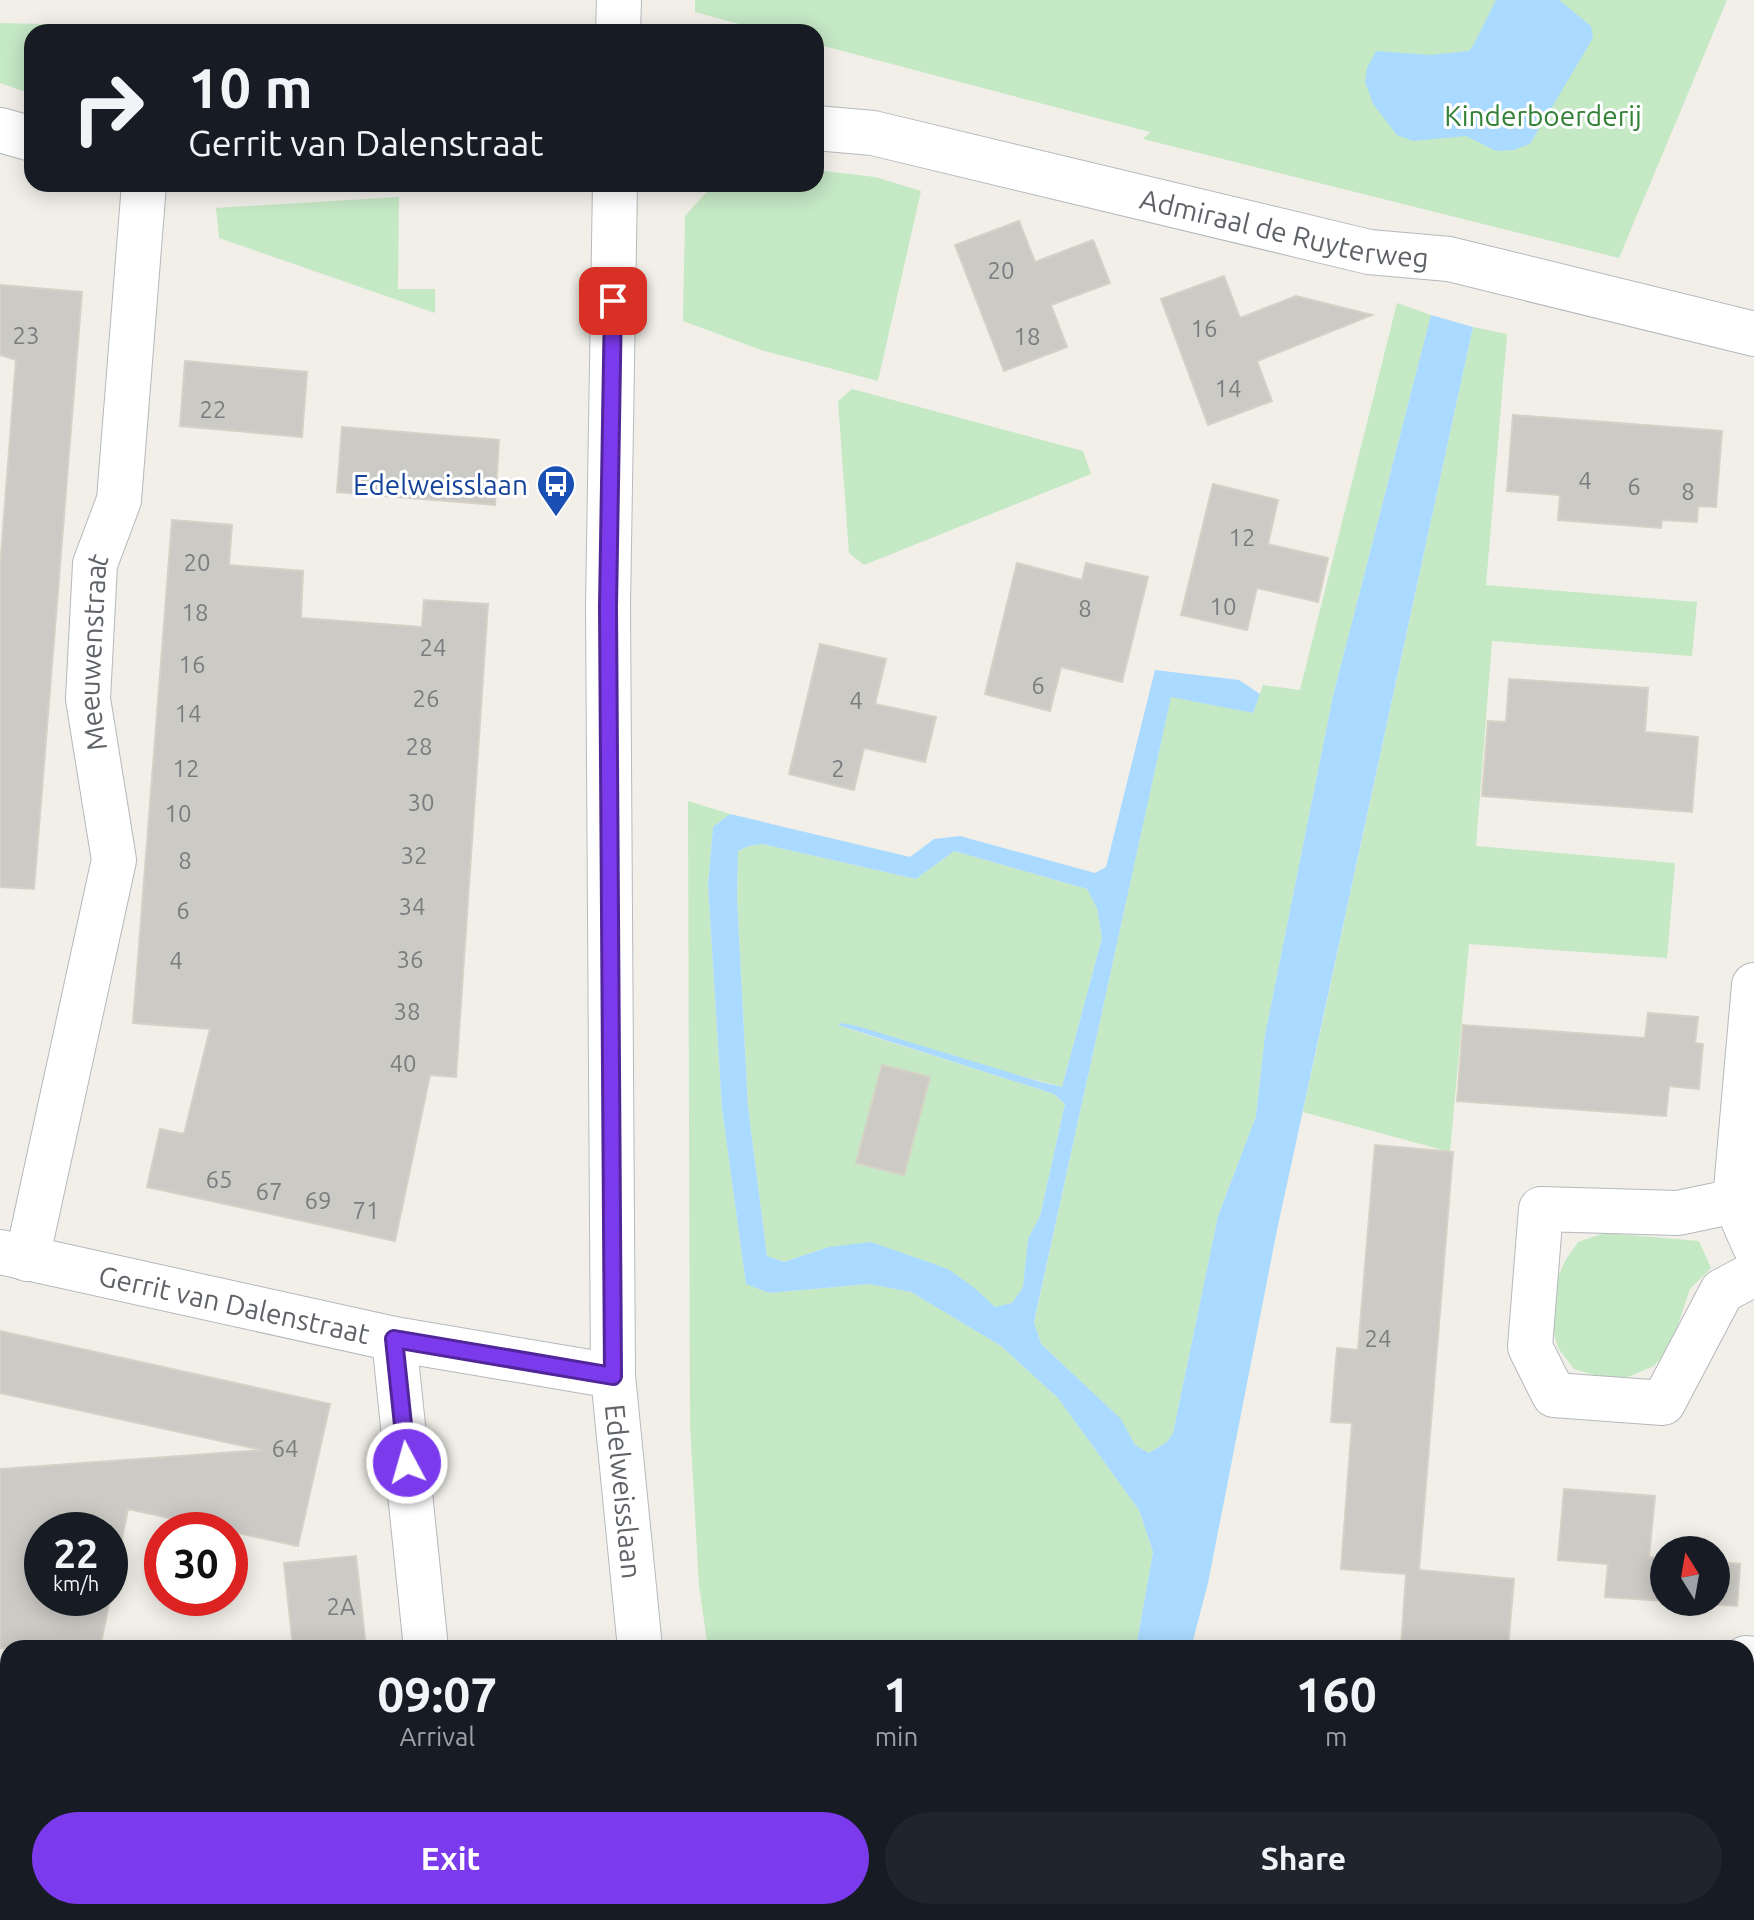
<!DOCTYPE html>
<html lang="en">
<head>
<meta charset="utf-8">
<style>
	:root { --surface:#171b24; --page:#20242c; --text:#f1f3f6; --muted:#9ea1a6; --accent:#7c3aed }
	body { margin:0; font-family:Ubuntu,sans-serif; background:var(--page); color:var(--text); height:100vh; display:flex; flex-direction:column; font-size:30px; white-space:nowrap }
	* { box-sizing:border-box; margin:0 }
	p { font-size:26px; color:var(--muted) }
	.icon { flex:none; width:44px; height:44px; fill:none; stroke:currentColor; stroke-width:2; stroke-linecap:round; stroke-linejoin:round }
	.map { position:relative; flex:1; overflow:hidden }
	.drawer { position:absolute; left:0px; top:1640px; width:1754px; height:280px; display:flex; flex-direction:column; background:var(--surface); border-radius:24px 24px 0 0; box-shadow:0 4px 20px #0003 }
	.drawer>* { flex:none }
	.top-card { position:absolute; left:24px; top:24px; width:800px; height:168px; border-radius:24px; box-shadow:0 4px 20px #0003; background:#171b24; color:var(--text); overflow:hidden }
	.needle { width:52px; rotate:349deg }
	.fabs { position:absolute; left:1650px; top:1536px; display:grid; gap:16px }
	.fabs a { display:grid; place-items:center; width:80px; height:80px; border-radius:50%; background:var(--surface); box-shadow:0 4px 20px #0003; font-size:40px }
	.speed { position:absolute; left:24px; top:1512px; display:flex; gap:16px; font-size:40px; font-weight:700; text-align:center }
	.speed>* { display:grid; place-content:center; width:104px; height:104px; border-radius:50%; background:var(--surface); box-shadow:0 4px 20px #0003; line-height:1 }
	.speed small { font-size:20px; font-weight:400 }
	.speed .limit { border:12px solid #d22; background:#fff; color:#111 }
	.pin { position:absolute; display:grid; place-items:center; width:68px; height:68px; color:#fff; margin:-34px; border-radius:16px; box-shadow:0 4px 12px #0006 }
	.me { position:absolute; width:88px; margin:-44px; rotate:354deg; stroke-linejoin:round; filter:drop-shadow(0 0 6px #0008) }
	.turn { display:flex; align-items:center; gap:28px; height:168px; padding:0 32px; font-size:36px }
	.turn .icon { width:104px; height:104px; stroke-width:2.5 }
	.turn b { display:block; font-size:56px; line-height:68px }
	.eta { display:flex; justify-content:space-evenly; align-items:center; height:136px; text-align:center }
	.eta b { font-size:48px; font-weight:700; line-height:56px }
	.primary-button { display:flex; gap:16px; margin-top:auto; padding:16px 32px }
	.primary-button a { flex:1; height:92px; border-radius:48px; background:var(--accent); color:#fff; font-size:32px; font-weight:700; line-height:92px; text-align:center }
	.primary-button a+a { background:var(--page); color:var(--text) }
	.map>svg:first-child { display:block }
	.green { fill:#c5e8c5 }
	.water { fill:#aadaff; fill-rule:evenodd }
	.building { fill:#cccac5; stroke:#d6d1c6; stroke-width:2; fill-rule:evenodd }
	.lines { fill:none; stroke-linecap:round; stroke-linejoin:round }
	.street-casing { stroke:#b5b8bc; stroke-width:46 }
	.secondary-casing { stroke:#b6babf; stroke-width:46 }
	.street { stroke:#fff; stroke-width:44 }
	.secondary { stroke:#fff; stroke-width:44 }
	.route-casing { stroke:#51269a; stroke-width:20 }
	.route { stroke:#7c3aed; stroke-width:14 }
	.labels { text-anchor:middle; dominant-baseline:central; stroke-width:6; stroke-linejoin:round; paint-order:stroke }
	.number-label { font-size:24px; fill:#7a7d7f }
	.park-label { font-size:28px; fill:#348238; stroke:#fff }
	.street-label { font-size:28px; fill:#5f6368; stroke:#fff }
	.transit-label { font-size:28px; fill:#164399; stroke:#fff; text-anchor:end }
</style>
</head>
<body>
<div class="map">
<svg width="1754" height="1920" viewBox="0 0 1754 1920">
	<rect width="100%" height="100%" fill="#f1efe8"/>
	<path class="green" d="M 695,0 L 1727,0 L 1619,258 L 1143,139 L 1150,132 L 816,44 L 816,32 L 769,32 L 695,12 Z
		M 0,23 L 164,27 L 164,32 L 32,32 L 32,94 L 0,83 Z
		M 179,27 L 364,32 L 179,32 Z
		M 816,170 L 875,177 L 921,191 L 878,381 L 761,350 L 683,321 L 685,216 L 714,184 L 816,184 Z
		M 399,197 L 398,289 L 435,289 L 435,313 L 219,238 L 216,208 Z
		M 1397,303 L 1431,315 L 1333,696 L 1265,1035 L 1256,1116 L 1218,1216 L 1173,1433 L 1167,1442 L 1149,1453 L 1135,1445 L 1120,1419 L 1041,1344 L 1034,1323 L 1171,696 L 1253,713 L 1263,685 L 1300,690 Z
		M 1473,327 L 1507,334 L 1486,585 L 1697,602 L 1692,656 L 1492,641 L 1476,846 L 1675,863 L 1667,958 L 1469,944 L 1450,1152 L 1303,1112 Z
		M 852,389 L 1083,451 L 1091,474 L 864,565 L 849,553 L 838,401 Z
		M 688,801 L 730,814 L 713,827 L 708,885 L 722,1109 L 746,1283 L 769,1293 L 869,1284 L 911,1292 L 1001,1346 L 1058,1398 L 1139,1510 L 1153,1552 L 1136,1648 L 708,1648 L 699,1586 L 690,1425 Z
		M 762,844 L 916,879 L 954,851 L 1087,889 L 1097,907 L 1102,938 L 1062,1087 L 839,1026 L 1054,1094 L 1065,1104 L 1040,1216 L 1028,1240 L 1023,1288 L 1012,1303 L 995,1308 L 977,1290 L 829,1247 L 784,1262 L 767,1256 L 748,1107 L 737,897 L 738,851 L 749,846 Z
		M 1605,1233 L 1699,1241 L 1711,1268 L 1690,1289 L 1671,1345 L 1654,1366 L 1628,1377 L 1601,1377 L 1574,1369 L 1558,1348 L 1552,1326 L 1557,1279 L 1565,1261 L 1578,1242 Z
		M 760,1912 L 1058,1912 L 1056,1920 L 762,1920 Z"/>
	<path class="water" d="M 1496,0 L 1559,0 L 1591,26 L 1593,38 L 1530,144 L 1513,150 L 1496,151 L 1466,136 L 1413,141 L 1397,135 L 1373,104 L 1365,82 L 1367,68 L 1376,51 L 1430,55 L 1469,51 L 1474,44 Z
		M 1431,315 L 1473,327 L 1277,1230 L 1208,1583 L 1191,1648 L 1136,1648 L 1153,1552 L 1139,1510 L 1058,1398 L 1001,1346 L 911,1292 L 869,1284 L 769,1293 L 746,1284 L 722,1109 L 708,885 L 713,827 L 730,814 L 910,857 L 934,839 L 960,836 L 1095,873 L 1106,867 L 1155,670 L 1239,680 L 1260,694 L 1253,713 L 1171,697 L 1034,1322 L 1041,1344 L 1121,1419 L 1135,1445 L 1149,1453 L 1167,1442 L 1173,1433 L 1218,1216 L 1256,1116 L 1265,1035 L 1333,696 ZM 762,844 L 916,879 L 954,851 L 1087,889 L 1097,908 L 1102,938 L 1062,1087 L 1041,1082 L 857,1026 L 841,1023 L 838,1025 L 1054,1094 L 1065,1104 L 1040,1216 L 1028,1239 L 1023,1287 L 1012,1303 L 995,1307 L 977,1290 L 948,1269 L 871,1242 L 829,1247 L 784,1262 L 767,1256 L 748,1107 L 737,897 L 738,851 L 749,846 Z"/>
	<path class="building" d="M 1019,221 L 1035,262 L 1093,240 L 1110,283 L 1051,305 L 1067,347 L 1004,371 L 955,245 Z
		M 1224,276 L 1240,318 L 1296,296 L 1372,315 L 1257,361 L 1272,401 L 1208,425 L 1161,299 Z
		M 0,285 L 82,292 L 34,889 L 0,887 L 0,568 L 16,360 L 0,355 Z
		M 185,361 L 307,372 L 302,437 L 180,426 Z
		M 1513,415 L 1722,431 L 1716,507 L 1698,506 L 1697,522 L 1662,520 L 1661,528 L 1558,520 L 1560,495 L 1507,491 Z
		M 342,427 L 499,440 L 495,505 L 337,492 Z
		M 1213,484 L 1278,500 L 1268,544 L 1328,558 L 1318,602 L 1257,588 L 1247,630 L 1181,615 Z
		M 172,520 L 232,525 L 229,565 L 303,571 L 301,618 L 422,627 L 424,600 L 488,604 L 456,1077 L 430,1075 L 395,1241 L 147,1187 L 160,1129 L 184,1134 L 210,1029 L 133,1023 Z
		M 1017,563 L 1082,580 L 1086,563 L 1148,577 L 1122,682 L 1061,667 L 1050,711 L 985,694 Z
		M 820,644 L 886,659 L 875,704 L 936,717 L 925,762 L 864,748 L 854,790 L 789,774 Z
		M 1509,679 L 1648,688 L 1645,732 L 1698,737 L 1692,812 L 1482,796 L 1488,721 L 1506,722 Z
		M 1648,1013 L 1698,1017 L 1695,1043 L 1703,1044 L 1699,1089 L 1669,1086 L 1666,1116 L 1457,1101 L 1463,1025 L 1645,1038 Z
		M 882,1065 L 930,1077 L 904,1175 L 856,1163 Z
		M 1375,1145 L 1453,1152 L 1419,1570 L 1514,1579 L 1508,1648 L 1401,1648 L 1406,1574 L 1341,1569 L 1352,1423 L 1331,1422 L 1334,1384 L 1337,1348 L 1358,1350 Z
		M 0,1331 L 330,1404 L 298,1546 L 128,1509 L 100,1648 L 0,1648 L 0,1469 L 262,1450 L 0,1393 ZM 42,1530 L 110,1530 L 110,1598 L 42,1598 Z
		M 1564,1489 L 1655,1496 L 1649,1557 L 1664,1558 L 1664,1601 L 1605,1597 L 1608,1564 L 1558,1560 Z
		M 356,1556 L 366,1648 L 293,1648 L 284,1563 Z
		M 1716,1562 L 1740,1564 L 1737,1606 L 1679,1602 L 1716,1602 Z"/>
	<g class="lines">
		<g class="street-casing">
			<g id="street">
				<path id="s1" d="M 816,128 L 873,133 L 1369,252 L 1449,259 L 1754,334"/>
				<path d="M 0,130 L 32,139"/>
				<path d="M 1754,985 L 1735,1201 L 1754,1245"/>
				<path d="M 1735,1201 L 1678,1213 L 1541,1209 L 1530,1347 L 1554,1395 L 1663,1403 L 1722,1291 L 1754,1274"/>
				<path id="s2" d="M 0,1252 L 394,1339 L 613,1376"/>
				<path id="s3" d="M 27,1259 L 114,860 L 88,699 L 95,564 L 119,500 L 144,184"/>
				<path d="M 394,1339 L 426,1648"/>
				<path d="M 1746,1658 L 1754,1659"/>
				<path d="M 453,1912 L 454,1920"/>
				<path d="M 178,1920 L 216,1912"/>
			</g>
		</g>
		<g class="secondary-casing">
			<g id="secondary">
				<path d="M 618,32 L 619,0"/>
				<path id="s4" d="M 615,184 L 608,606 L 613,1376 L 640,1648"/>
				<path d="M 684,1912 L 686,1920"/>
			</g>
		</g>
		<use href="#street" class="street"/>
		<use href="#secondary" class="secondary"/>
	</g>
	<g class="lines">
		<g class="route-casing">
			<path id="route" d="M 407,1463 L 394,1339 L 613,1376 L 608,606 L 613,301"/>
		</g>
		<use href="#route" class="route"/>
	</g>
	<defs>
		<g id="bus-pin" transform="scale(2)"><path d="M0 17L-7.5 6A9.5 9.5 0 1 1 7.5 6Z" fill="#1a4fb4" stroke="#fff"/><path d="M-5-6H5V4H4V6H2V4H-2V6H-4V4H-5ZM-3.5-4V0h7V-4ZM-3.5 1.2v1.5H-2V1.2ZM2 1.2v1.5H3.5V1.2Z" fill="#fff"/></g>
	</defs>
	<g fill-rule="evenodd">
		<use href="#bus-pin" x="556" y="484"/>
	</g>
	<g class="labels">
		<g class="number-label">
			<text x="1001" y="270">20</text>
			<text x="1204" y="328">16</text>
			<text x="26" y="335">23</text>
			<text x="1027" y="336">18</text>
			<text x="1228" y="388">14</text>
			<text x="213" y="409">22</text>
			<text x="1585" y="480">4</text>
			<text x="1634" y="486">6</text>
			<text x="1688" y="491">8</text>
			<text x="1242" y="537">12</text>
			<text x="197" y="562">20</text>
			<text x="1223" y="606">10</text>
			<text x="1085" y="608">8</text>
			<text x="195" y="612">18</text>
			<text x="433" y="647">24</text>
			<text x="192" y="664">16</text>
			<text x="1038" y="685">6</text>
			<text x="426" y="698">26</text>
			<text x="856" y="700">4</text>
			<text x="188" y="713">14</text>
			<text x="419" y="746">28</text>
			<text x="186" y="768">12</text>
			<text x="838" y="768">2</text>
			<text x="421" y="802">30</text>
			<text x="178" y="813">10</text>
			<text x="414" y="855">32</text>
			<text x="185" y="860">8</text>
			<text x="412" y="906">34</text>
			<text x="183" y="910">6</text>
			<text x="410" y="959">36</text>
			<text x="176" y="960">4</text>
			<text x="407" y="1011">38</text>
			<text x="403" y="1063">40</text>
			<text x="219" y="1179">65</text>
			<text x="269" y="1191">67</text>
			<text x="318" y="1200">69</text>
			<text x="366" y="1210">71</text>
			<text x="1378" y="1338">24</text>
			<text x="285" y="1448">64</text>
			<text x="341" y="1606">2A</text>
		</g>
		<g class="park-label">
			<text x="1543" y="115">Kinderboerderij</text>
		</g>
		<g class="street-label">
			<text stroke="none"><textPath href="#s1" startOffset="480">Admiraal de Ruyterweg</textPath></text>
			<text stroke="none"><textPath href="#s3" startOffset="618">Meeuwenstraat</textPath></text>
			<text stroke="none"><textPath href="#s2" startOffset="240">Gerrit van Dalenstraat</textPath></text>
			<text stroke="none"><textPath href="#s4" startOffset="1308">Edelweisslaan</textPath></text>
		</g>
		<g class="transit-label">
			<text x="528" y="484">Edelweisslaan</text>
		</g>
	</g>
</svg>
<div class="fabs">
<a><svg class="needle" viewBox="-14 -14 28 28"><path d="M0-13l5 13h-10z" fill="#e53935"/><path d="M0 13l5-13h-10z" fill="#9ea1a6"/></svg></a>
</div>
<div class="speed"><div>22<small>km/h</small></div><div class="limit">30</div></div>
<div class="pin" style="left:613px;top:301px;background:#d93025"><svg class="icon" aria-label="arrive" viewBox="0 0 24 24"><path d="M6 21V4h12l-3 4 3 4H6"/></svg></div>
<svg class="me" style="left:407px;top:1463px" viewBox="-20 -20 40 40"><circle r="17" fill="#7c3aed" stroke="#fff" stroke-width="3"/><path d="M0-11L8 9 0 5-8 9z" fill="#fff"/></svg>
<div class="top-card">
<div class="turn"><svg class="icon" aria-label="right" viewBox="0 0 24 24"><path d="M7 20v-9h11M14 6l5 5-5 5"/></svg><div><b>10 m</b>Gerrit van Dalenstraat</div></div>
</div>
<section class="drawer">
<div class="eta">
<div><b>09:07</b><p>Arrival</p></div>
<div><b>1</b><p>min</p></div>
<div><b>160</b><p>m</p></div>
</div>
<div class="primary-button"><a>Exit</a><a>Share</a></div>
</section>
</div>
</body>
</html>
